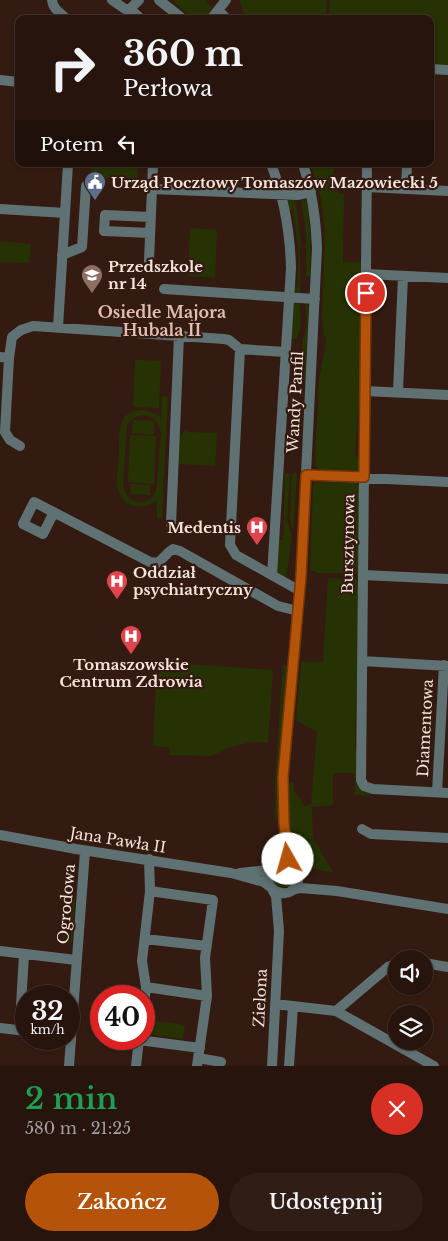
<!DOCTYPE html>
<html lang="pl">
<head>
<meta charset="utf-8">
<style>
	:root { --surface:#27140d; --page:#2f1d16; --text:#f1f3f6; --muted:#a49e9d; --line:#43332e; --accent:#b45309 }
	body { margin:0; font-family:"Libre Baskerville",serif; background:var(--page); color:var(--text); height:100vh; display:flex; flex-direction:column; font-size:19px; white-space:nowrap }
	* { box-sizing:border-box; margin:0 }
	p { font-size:16px; color:var(--muted) }
	.icon { flex:none; width:28px; height:28px; fill:none; stroke:currentColor; stroke-width:2; stroke-linecap:round; stroke-linejoin:round }
	.map { position:relative; height:1066px; overflow:hidden }
	.details { display:flex; flex-direction:column; background:var(--surface); flex:1 }
	.details>* { flex:none }
	.banner { position:absolute; left:15px; top:15px; width:419px; height:152px; border-radius:10px; box-shadow:0 1px 4px #0004,0 0 0 1px var(--line); background:#27140d; color:var(--text); overflow:hidden }
	.fabs { position:absolute; left:388px; top:950px; display:grid; gap:10px }
	.fabs a { display:grid; place-items:center; width:45px; height:45px; border-radius:50%; background:var(--surface); box-shadow:0 1px 4px #0004,0 0 0 1px var(--line); font-size:25px }
	.speed { position:absolute; left:15px; top:985px; display:flex; gap:10px; font-size:25px; font-weight:700; text-align:center }
	.speed>* { display:grid; place-content:center; width:65px; height:65px; border-radius:50%; background:var(--surface); box-shadow:0 1px 4px #0004,0 0 0 1px var(--line); line-height:1 }
	.speed small { font-size:12px; font-weight:400 }
	.speed .limit { border:8px solid #d22; background:#fff; color:#111 }
	.pin { position:absolute; display:grid; place-items:center; width:42px; height:42px; color:#fff; margin:-21px; border:2px solid #fff; border-radius:50%; box-shadow:0 1px 5px #0007 }
	.me { position:absolute; width:55px; margin:-28px; rotate:353deg; stroke-linejoin:round; filter:drop-shadow(0 0 4px #0008) }
	.turn { display:flex; align-items:center; gap:18px; height:105px; padding:0 25px; font-size:22px }
	.turn .icon { width:65px; height:65px; stroke-width:2.5 }
	.turn b { display:block; font-size:35px; line-height:42px }
	.then { display:flex; align-items:center; height:48px; padding:0 25px; background:#0003; gap:10px; font-size:19px }
	.round { display:grid; place-items:center; flex:none; width:52px; height:52px; border-radius:26px; background:var(--page) }
	.summary { display:flex; align-items:center; justify-content:space-between; height:85px; padding:0 25px }
	h1 { font-size:30px; font-weight:600; line-height:38px; color:#1e9e55 }
	.cta { display:flex; gap:10px; margin-top:auto; padding:10px 25px }
	.cta a { flex:1; height:58px; border-radius:30px; background:var(--accent); color:#fff; font-size:20px; font-weight:600; line-height:58px; text-align:center }
	.cta a+a { background:var(--page); color:var(--text) }
	.map>svg:first-child { display:block }
	.green { fill:#263204; fill-rule:evenodd }
	.lines { fill:none; stroke-linecap:round; stroke-linejoin:round }
	.minor { stroke:#607173; stroke-width:10 }
	.route-casing { stroke:#753606; stroke-width:12 }
	.route { stroke:#b45309; stroke-width:9 }
	.labels { text-anchor:middle; dominant-baseline:central; stroke-width:4.5; stroke-linejoin:round; paint-order:stroke }
	.poi-label { font-size:15px; font-weight:bold; fill:#f5e3dc; stroke:#341b11; text-anchor:start }
	.street-label { font-size:15px; fill:#f5e3dc; stroke:#341b11 }
	.neighbourhood-label { font-size:16px; font-weight:bold; fill:#e1beb1; stroke:#341b11 }
</style>
</head>
<body>
<div class="map">
<svg width="448" height="1066" viewBox="0 0 448 1066">
	<rect width="100%" height="100%" fill="#341b11"/>
	<path class="green" d="M 172,0 L 206,0 L 205,2 L 211,6 L 211,9 L 203,19 L 194,19 Z
		M 240,0 L 327,0 L 326,19 L 245,19 Z
		M 330,0 L 448,0 L 448,65 L 430,64 L 430,19 L 329,19 Z
		M 91,164 L 138,164 L 137,180 L 90,177 Z
		M 311,164 L 334,164 L 333,180 L 339,194 L 344,194 L 343,262 L 362,262 L 363,404 L 358,405 L 355,456 L 359,457 L 359,468 L 355,471 L 319,470 L 315,465 L 319,380 L 324,352 L 325,351 L 326,337 L 324,336 L 322,317 L 325,230 L 321,199 Z
		M 295,198 L 300,234 L 300,294 L 294,292 L 292,287 L 297,287 L 299,255 L 293,210 L 288,211 L 286,199 Z
		M 301,199 L 307,202 C 311,227 311,251 310,277 L 306,276 L 306,233 Z
		M 190,228 L 217,230 L 215,278 L 188,276 Z
		M 0,241 L 31,244 L 29,263 L 0,262 Z
		M 299,302 C 301,316 302,325 297,339 L 289,339 L 293,304 Z
		M 305,303 L 309,308 L 305,380 L 303,380 L 303,370 L 301,369 L 303,339 L 307,324 Z
		M 135,360 L 161,361 L 159,408 L 133,407 Z
		M 162,396 L 168,397 L 162,518 L 157,518 L 157,501 C 145,509 125,510 119,492 C 115,482 118,468 119,457 C 119,447 118,432 122,422 C 130,405 150,408 161,418 ZM 144,415 C 154,417 159,422 161,433 L 156,492 C 145,509 126,504 123,484 L 127,425 C 132,418 136,416 144,415 Z
		M 133,420 L 154,421 L 154,435 L 132,433 Z
		M 185,430 L 188,432 L 217,433 L 215,466 L 178,464 L 179,438 Z
		M 130,435 L 156,436 L 154,484 L 128,482 Z
		M 281,473 L 290,474 L 287,520 L 292,536 L 286,579 L 278,575 L 275,571 L 277,540 L 283,540 L 285,475 Z
		M 294,473 L 297,473 L 293,532 L 290,520 L 292,474 Z
		M 315,482 L 356,483 L 359,485 L 359,561 L 358,562 L 358,574 L 316,573 L 316,571 L 311,571 L 310,569 L 313,485 Z
		M 131,484 L 150,485 L 150,495 L 130,494 Z
		M 328,578 L 357,579 L 357,588 L 359,589 L 358,691 L 356,691 L 355,750 L 357,752 L 369,792 L 369,796 L 355,795 L 355,773 L 333,773 L 333,805 L 312,807 L 313,838 L 333,872 C 326,871 315,870 309,865 C 302,858 302,846 290,845 L 287,785 L 289,782 L 294,782 L 294,790 L 305,807 L 311,804 L 317,732 L 296,720 L 301,662 L 323,662 Z
		M 157,662 L 273,670 L 268,743 L 252,742 L 230,747 L 212,756 L 169,755 L 169,747 L 153,746 Z
		M 283,664 L 287,666 L 279,818 L 275,821 L 275,781 Z
		M271 877a11 11 0 1 1 22 0a11 11 0 1 1-22 0Z
		M 68,897 L 75,900 L 72,942 L 65,946 L 63,940 L 66,898 Z
		M 148,1020 L 185,1025 L 183,1039 L 146,1034 Z"/>
	<g class="lines">
		<path class="minor" d="M 52,0 C 53,9 60,13 67,19
			M 112,0 L 125,9 L 130,9
			M 139,0 L 130,9 L 141,19
			M 159,0 L 183,19
			M 218,10 L 227,19
			M 211,19 L 226,0
			M 430,69 L 448,70
			M 0,80 L 19,82
			M 153,164 L 152,189 L 297,195 L 311,192
			M 271,164 C 284,197 290,233 291,268 L 272,575
			M 367,164 L 361,780 L 364,786 L 373,789 L 448,793
			M 367,187 L 448,191
			M 406,189 L 407,164
			M 0,209 L 65,213
			M 150,233 L 104,231 L 105,215 L 151,217
			M 62,255 L 82,247 L 86,186
			M 149,261 L 152,189
			M 366,274 L 448,278
			M 164,289 L 315,299
			M 58,327 L 68,164
			M 240,349 L 230,545 L 236,555 L 300,591
			M 240,349 L 285,352
			M 0,357 L 9,358 L 12,337 L 21,330 L 33,326 L 224,339 L 229,340 L 240,349
			M 9,358 L 5,432 L 10,440 L 20,446
			M 365,391 L 448,395
			M 398,392 L 403,276
			M 306,475 L 448,482
			M 54,512 L 43,534 L 23,524 L 34,502 L 150,562 L 157,563 C 164,559 166,553 173,549 L 180,551 L 278,606 L 298,611
			M 171,524 L 179,336
			M 363,575 L 448,579
			M 362,661 L 448,666
			M 437,792 L 444,665
			M 362,829 L 371,834 L 448,838
			M 0,835 L 76,849 L 231,873 L 264,882 L 269,886
			M 293,865 L 282,861 L 271,866 L 267,878 C 269,895 294,900 298,881 C 301,870 290,866 288,857 C 282,831 283,803 283,777 L 301,576 L 317,248 C 316,219 312,191 303,164
			M 240,873 L 268,870
			M 272,889 L 276,896 L 279,931 L 272,1066
			M 292,890 L 300,888 L 337,891 L 448,909
			M 150,891 L 213,900 L 205,958 L 207,996 L 197,1066
			M 145,939 L 207,946
			M 0,951 L 76,960
			M 424,963 L 448,967
			M 146,987 L 207,996
			M 275,1004 L 336,1011 L 434,1066
			M 144,1006 L 146,987 L 142,961 L 150,891 L 149,859
			M 336,1011 L 388,967 L 396,964
			M 20,1023 L 24,954
			M 0,1028 L 26,1031
			M 139,1040 L 200,1048
			M 198,1058 L 221,1062
			M 69,1066 L 85,851
			M 136,1066 L 139,1039
			M 289,1066 L 293,1006"/>
	</g>
	<g class="lines">
		<g class="route-casing">
			<path id="route" d="M 288,859 L 284,823 L 283,777 L 301,576 L 306,475 L 364,477 L 366,293"/>
		</g>
		<use href="#route" class="route"/>
	</g>
	<defs>
		<g id="civic-pin" transform="scale(1.125)"><path d="M0 17L-7.5 6A9.5 9.5 0 1 1 7.5 6Z" fill="#5c6f8a" stroke="#341b11"/><path d="M-.6-6.5H3V-4.5H.6V-3L4-1V1h2V6H-6V1h2V-1L-.6-3ZM-1.2 2.5V6h2.4V2.5Z" fill="#fff"/></g>
		<g id="school-pin" transform="scale(1.125)"><path d="M0 17L-7.5 6A9.5 9.5 0 1 1 7.5 6Z" fill="#8d6e63" stroke="#341b11"/><path d="M0-5L7-2L0 1L-7-2ZM-4 1L0 2.5L4 1V4Q0 6-4 4Z" fill="#fff"/></g>
		<g id="hospital-pin" transform="scale(1.125)"><path d="M0 17L-7.5 6A9.5 9.5 0 1 1 7.5 6Z" fill="#e0444e" stroke="#341b11"/><path d="M-5-5h3v3.5h4V-5h3V5h-3V1.5h-4V5h-3Z" fill="#fff"/></g>
	</defs>
	<g fill-rule="evenodd">
		<use href="#civic-pin" x="95" y="182"/>
		<use href="#school-pin" x="92" y="275"/>
		<use href="#hospital-pin" x="257" y="527"/>
		<use href="#hospital-pin" x="117" y="581"/>
		<use href="#hospital-pin" x="131" y="636"/>
	</g>
	<g class="labels">
		<g class="poi-label">
			<text x="111" y="182">Urząd Pocztowy Tomaszów Mazowiecki 5</text>
			<text x="108" y="266">Przedszkole<tspan x="108" dy="17">nr 14</tspan></text>
			<text x="241" y="527" text-anchor="end">Medentis</text>
			<text x="133" y="572">Oddział<tspan x="133" dy="17">psychiatryczny</tspan></text>
			<text x="131" y="664" text-anchor="middle">Tomaszowskie<tspan x="131" dy="17">Centrum Zdrowia</tspan></text>
		</g>
		<g class="street-label">
			<text transform="translate(295 402) rotate(-87)">Wandy Panfil</text>
			<text transform="translate(348 544) rotate(-89)">Bursztynowa</text>
			<text transform="translate(425 728) rotate(-87)">Diamentowa</text>
			<text transform="translate(118 840) rotate(9)">Jana Pawła II</text>
			<text transform="translate(66 904) rotate(-85)">Ogrodowa</text>
			<text transform="translate(260 998) rotate(-87)">Zielona</text>
		</g>
		<g class="neighbourhood-label">
			<text x="162" y="312">Osiedle Majora<tspan x="162" dy="18">Hubala II</tspan></text>
		</g>
	</g>
</svg>
<div class="fabs">
<a><svg class="icon" aria-label="sound" viewBox="0 0 24 24"><path d="M4 9h4l5-4v14l-5-4H4zM17 9q2 3 0 6"/></svg></a>
<a><svg class="icon" aria-label="layers" viewBox="0 0 24 24"><path d="M12 4l9 5-9 5-9-5zM3 14l9 5 9-5"/></svg></a>
</div>
<div class="speed"><div>32<small>km/h</small></div><div class="limit">40</div></div>
<div class="pin" style="left:366px;top:293px;background:#d93025"><svg class="icon" aria-label="arrive" viewBox="0 0 24 24"><path d="M6 21V4h12l-3 4 3 4H6"/></svg></div>
<svg class="me" style="left:288px;top:859px" viewBox="-20 -20 40 40"><circle r="19" fill="#fff"/><path d="M0-13L10 11 0 6-10 11z" fill="#b45309"/></svg>
<div class="banner">
<div class="turn"><svg class="icon" aria-label="right" viewBox="0 0 24 24"><path d="M7 20v-9h11M14 6l5 5-5 5"/></svg><div><b>360 m</b>Perłowa</div></div>
<div class="then">Potem<svg class="icon" aria-label="left" viewBox="0 0 24 24"><path d="M17 20v-9H6M10 6l-5 5 5 5"/></svg></div>
</div>
</div>
<section class="details">
<div class="summary"><div><h1>2 min</h1><p>580 m · 21:25</p></div><a class="round" style="background:#d93025;color:#fff"><svg class="icon" aria-label="close" viewBox="0 0 24 24"><path d="M6 6l12 12M18 6L6 18"/></svg></a></div>
<div class="cta"><a>Zakończ</a><a>Udostępnij</a></div>
</section>
</body>
</html>
